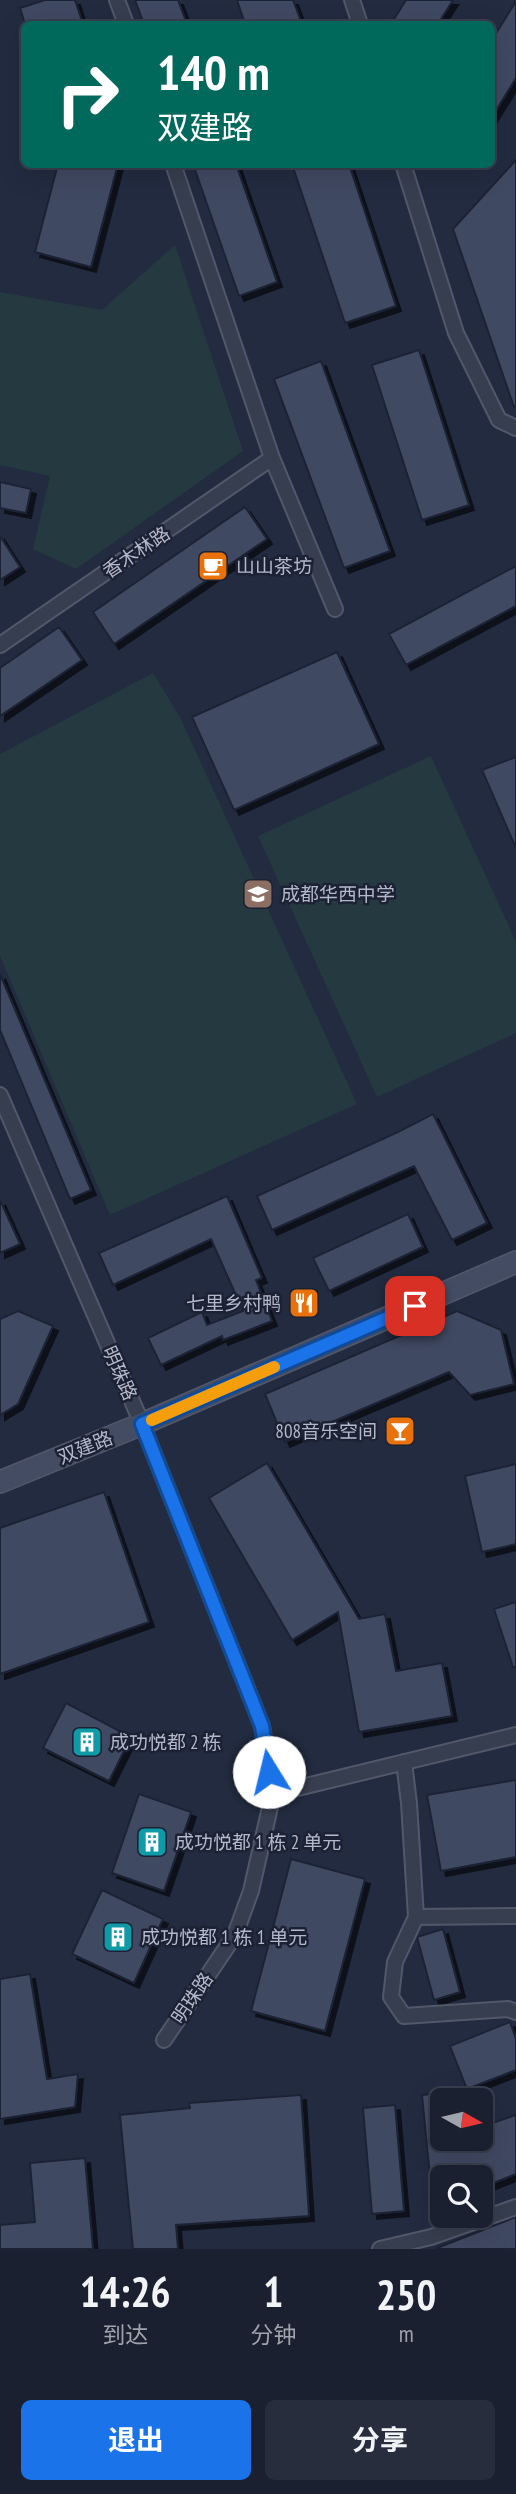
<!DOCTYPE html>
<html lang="zh">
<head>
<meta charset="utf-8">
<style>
	:root { --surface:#1a2030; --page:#272d3c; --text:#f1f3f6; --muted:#9fa3ab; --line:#383e4c; --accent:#1a73e8 }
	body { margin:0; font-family:"PT Sans Narrow","Noto Sans SC",sans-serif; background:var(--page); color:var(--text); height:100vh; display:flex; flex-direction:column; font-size:26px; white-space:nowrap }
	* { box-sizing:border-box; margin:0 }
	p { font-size:23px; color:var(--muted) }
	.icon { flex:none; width:38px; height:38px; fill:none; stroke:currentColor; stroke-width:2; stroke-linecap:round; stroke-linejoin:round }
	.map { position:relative; height:2249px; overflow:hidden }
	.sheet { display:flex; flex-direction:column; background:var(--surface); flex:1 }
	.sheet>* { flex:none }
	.guide { position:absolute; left:21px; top:21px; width:474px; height:147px; border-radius:10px; box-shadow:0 7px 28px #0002,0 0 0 2px var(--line); background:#00695c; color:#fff; overflow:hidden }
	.needle { width:46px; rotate:98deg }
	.controls { position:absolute; left:430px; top:2088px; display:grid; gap:14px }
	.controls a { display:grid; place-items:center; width:63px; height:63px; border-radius:10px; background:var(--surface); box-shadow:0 7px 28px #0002,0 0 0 2px var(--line); font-size:35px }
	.pin { position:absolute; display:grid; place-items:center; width:60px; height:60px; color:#fff; margin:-30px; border-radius:14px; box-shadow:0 4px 10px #0006 }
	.me { position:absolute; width:77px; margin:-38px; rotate:351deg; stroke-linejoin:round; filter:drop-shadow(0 0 5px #0008) }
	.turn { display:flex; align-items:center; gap:24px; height:147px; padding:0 21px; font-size:32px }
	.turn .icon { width:91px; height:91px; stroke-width:2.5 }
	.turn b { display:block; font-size:49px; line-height:60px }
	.eta { display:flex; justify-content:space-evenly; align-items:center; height:119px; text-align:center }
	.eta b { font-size:42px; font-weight:700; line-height:49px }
	.cta { display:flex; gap:14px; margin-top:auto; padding:14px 21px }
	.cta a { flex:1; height:80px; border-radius:10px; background:var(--accent); color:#fff; font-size:28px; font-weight:700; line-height:80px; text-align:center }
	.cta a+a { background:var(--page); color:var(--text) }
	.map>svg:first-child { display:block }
	.green { fill:#253941 }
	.building { fill:#414a62; stroke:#1e2436; stroke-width:2; filter:url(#shadow) }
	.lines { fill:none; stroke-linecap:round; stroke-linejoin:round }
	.street-casing { stroke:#52586a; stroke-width:18 }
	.secondary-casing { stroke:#52586a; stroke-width:24 }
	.street { stroke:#373e4f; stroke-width:14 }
	.secondary { stroke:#444c63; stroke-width:21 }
	.route-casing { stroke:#114b97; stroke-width:18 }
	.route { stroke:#1a73e8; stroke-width:12 }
	.slow { stroke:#f59e0b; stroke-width:12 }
	.labels { text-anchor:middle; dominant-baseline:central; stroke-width:5; stroke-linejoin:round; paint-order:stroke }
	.street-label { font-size:19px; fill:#b3b9ca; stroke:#1c2234 }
	.poi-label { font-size:19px; fill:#b3b9ca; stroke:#1c2234; text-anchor:start }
</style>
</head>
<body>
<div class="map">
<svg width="516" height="2249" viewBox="0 0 516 2249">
	<defs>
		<filter id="shadow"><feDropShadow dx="5" dy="5" stdDeviation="0" flood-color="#0009"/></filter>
	</defs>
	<rect width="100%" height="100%" fill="#222b40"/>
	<path class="green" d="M 175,245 L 243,451 L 76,569 L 33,549 L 50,476 L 0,465 L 0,292 L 102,310 Z
		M 153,673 L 180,717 L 357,1104 L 110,1215 L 0,956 L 0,754 Z
		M 431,756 L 516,942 L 516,1033 L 377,1097 L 258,836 Z"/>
	<path class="building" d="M 45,0 L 75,0 L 83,24 L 25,24 L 20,8 Z
		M 135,0 L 178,0 L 187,24 L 144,24 Z
		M 237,0 L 293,0 L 302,24 L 245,24 Z
		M 406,0 L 453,0 L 438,24 L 391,24 Z
		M 516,1 L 516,78 L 492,117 L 492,40 Z
		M 516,160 L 516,406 L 514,407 L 453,229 Z
		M 58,164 L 118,164 L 91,267 L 35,252 Z
		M 193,164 L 236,164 L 277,282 L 239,296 Z
		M 292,164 L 349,164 L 396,306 L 345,323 Z
		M 419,350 L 469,505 L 422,520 L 372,365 Z
		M 321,361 L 390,551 L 344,568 L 274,379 Z
		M 0,482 L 31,489 L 26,513 L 0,508 Z
		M 245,507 L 267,539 L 114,644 L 93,612 Z
		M 0,536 L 20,567 L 0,580 Z
		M 516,566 L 516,606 L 406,665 L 389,634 Z
		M 59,627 L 82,660 L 0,716 L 0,668 Z
		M 337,652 L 379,744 L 234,810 L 192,717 Z
		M 516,757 L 516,848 L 482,770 Z
		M 0,974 L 91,1190 L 70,1199 L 0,1030 Z
		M 433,1114 L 487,1223 L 452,1240 L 414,1166 L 272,1230 L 257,1196 L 398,1132 Z
		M 227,1196 L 262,1278 L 256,1280 L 272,1321 L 223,1340 L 222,1336 L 161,1365 L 148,1338 L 202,1312 L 207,1325 L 243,1311 L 211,1239 L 113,1285 L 99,1253 Z
		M 0,1200 L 20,1244 L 0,1253 Z
		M 408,1214 L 423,1247 L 329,1291 L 313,1258 Z
		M 18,1311 L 53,1326 L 18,1404 L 0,1415 L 0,1319 Z
		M 457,1311 L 501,1330 L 514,1384 L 470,1395 L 449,1372 L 285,1442 L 265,1394 Z
		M 267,1463 L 359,1619 L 385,1614 L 396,1671 L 442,1663 L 452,1716 L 359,1732 L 338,1612 L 292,1640 L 209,1498 Z
		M 516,1464 L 516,1544 L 482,1552 L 465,1476 Z
		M 104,1492 L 149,1622 L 0,1674 L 0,1528 Z
		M 516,1602 L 516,1667 L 513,1667 L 494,1609 Z
		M 66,1703 L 131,1737 L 109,1781 L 43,1748 Z
		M 516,1780 L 516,1857 L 441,1871 L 427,1795 Z
		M 139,1794 L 191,1812 L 164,1891 L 112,1873 Z
		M 291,1859 L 365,1879 L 325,2031 L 251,2011 Z
		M 102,1890 L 163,1919 L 134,1983 L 72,1954 Z
		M 443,1929 L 460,1992 L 434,2000 L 417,1937 Z
		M 30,1974 L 47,2079 L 78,2074 L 75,2107 L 0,2119 L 0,1979 Z
		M 510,2022 L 516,2039 L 516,2070 L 467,2089 L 450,2046 Z
		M 443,2093 L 443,2138 L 481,2138 L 481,2127 L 516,2115 L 516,2174 L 481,2188 L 481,2177 L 430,2177 L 422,2095 Z
		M 301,2095 L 309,2216 L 176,2225 L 178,2249 L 133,2249 L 120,2115 L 190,2108 L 189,2103 Z
		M 395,2105 L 404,2211 L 372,2214 L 363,2108 Z
		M 85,2158 L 93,2249 L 0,2249 L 0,2225 L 35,2222 L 30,2163 Z
		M 516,2217 L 516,2249 L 437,2249 L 437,2248 Z"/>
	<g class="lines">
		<g class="street-casing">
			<path id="street" d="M 117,0 L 126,24
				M 352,0 L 360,24
				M 173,164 L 272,458 L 335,609
				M 403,164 L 456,333 L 499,420 L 516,428
				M 0,645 L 272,458
				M 0,1095 L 142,1424 L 262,1726 L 273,1794 L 251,1891 L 235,1935 L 164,2040
				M 404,1762 L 409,1803 L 416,1917
				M 273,1794 L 516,1735
				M 516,1916 L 416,1917 L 395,1962 L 391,1997 L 404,2016 L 508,2009 L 516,2012
				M 380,2249 L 431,2237 L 516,2207"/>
		</g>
		<g class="secondary-casing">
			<path id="secondary" d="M 0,1482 L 142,1424 L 516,1262"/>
		</g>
		<use href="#street" class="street"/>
		<use href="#secondary" class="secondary"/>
	</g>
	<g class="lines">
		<g class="route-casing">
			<path id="route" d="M 269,1772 L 262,1726 L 142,1424 L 415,1306"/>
		</g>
		<use href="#route" class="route"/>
		<path class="slow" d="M 152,1420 L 274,1367"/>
	</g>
	<defs>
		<g id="cafe-square" transform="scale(1.575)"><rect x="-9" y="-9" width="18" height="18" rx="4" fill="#e8710a" stroke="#1c2234"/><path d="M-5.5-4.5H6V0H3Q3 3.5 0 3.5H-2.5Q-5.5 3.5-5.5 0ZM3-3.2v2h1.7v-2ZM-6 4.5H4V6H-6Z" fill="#fff"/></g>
		<g id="school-square" transform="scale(1.575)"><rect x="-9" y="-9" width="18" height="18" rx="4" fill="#8d6e63" stroke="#1c2234"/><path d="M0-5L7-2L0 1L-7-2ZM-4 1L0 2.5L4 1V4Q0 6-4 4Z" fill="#fff"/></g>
		<g id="restaurant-square" transform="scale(1.575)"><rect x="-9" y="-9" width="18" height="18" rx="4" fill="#e8710a" stroke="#1c2234"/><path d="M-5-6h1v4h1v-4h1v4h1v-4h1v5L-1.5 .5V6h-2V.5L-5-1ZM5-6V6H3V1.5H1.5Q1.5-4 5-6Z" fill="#fff"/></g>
		<g id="bar-square" transform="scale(1.575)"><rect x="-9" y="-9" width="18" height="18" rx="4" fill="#e8710a" stroke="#1c2234"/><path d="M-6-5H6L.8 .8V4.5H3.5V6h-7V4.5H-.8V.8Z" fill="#fff"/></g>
		<g id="building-square" transform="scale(1.575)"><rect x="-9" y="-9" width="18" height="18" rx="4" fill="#0f9aa8" stroke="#1c2234"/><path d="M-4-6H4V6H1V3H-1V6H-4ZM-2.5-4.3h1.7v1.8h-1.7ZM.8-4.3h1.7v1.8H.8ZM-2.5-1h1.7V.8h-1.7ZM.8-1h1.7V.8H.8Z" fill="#fff"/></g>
	</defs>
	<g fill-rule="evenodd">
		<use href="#cafe-square" x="213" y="566"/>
		<use href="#school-square" x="258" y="894"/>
		<use href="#restaurant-square" x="304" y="1303"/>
		<use href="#bar-square" x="400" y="1431"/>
		<use href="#building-square" x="87" y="1742"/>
		<use href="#building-square" x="152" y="1842"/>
		<use href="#building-square" x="118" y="1937"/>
	</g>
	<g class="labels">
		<g class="street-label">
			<text transform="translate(136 552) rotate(-34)">香木林路</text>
			<text transform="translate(120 1373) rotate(66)">明珠路</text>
			<text transform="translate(85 1447) rotate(-22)">双建路</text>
			<text transform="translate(192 1998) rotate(-56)">明珠路</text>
		</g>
		<g class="poi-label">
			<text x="236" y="566">山山茶坊</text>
			<text x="281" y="894">成都华西中学</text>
			<text x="281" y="1303" text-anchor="end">七里乡村鸭</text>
			<text x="377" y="1431" text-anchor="end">808音乐空间</text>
			<text x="110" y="1742">成功悦都 2 栋</text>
			<text x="175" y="1842">成功悦都 1 栋 2 单元</text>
			<text x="141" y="1937">成功悦都 1 栋 1 单元</text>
		</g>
	</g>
</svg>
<div class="controls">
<a><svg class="needle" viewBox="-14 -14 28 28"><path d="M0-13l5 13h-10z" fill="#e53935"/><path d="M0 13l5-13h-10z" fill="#9fa3ab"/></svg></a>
<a><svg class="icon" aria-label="search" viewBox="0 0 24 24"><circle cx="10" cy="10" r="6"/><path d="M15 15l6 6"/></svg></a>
</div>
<div class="pin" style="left:415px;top:1306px;background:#d93025"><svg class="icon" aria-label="arrive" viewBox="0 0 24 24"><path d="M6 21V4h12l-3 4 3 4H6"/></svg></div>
<svg class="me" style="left:269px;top:1772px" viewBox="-20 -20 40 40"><circle r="19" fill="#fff"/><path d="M0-13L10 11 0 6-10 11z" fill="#1a73e8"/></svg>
<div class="guide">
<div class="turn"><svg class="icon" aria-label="right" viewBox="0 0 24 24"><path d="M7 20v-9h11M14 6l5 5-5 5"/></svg><div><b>140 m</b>双建路</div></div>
</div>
</div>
<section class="sheet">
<div class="eta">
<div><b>14:26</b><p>到达</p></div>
<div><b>1</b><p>分钟</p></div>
<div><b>250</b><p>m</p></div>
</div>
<div class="cta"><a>退出</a><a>分享</a></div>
</section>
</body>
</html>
